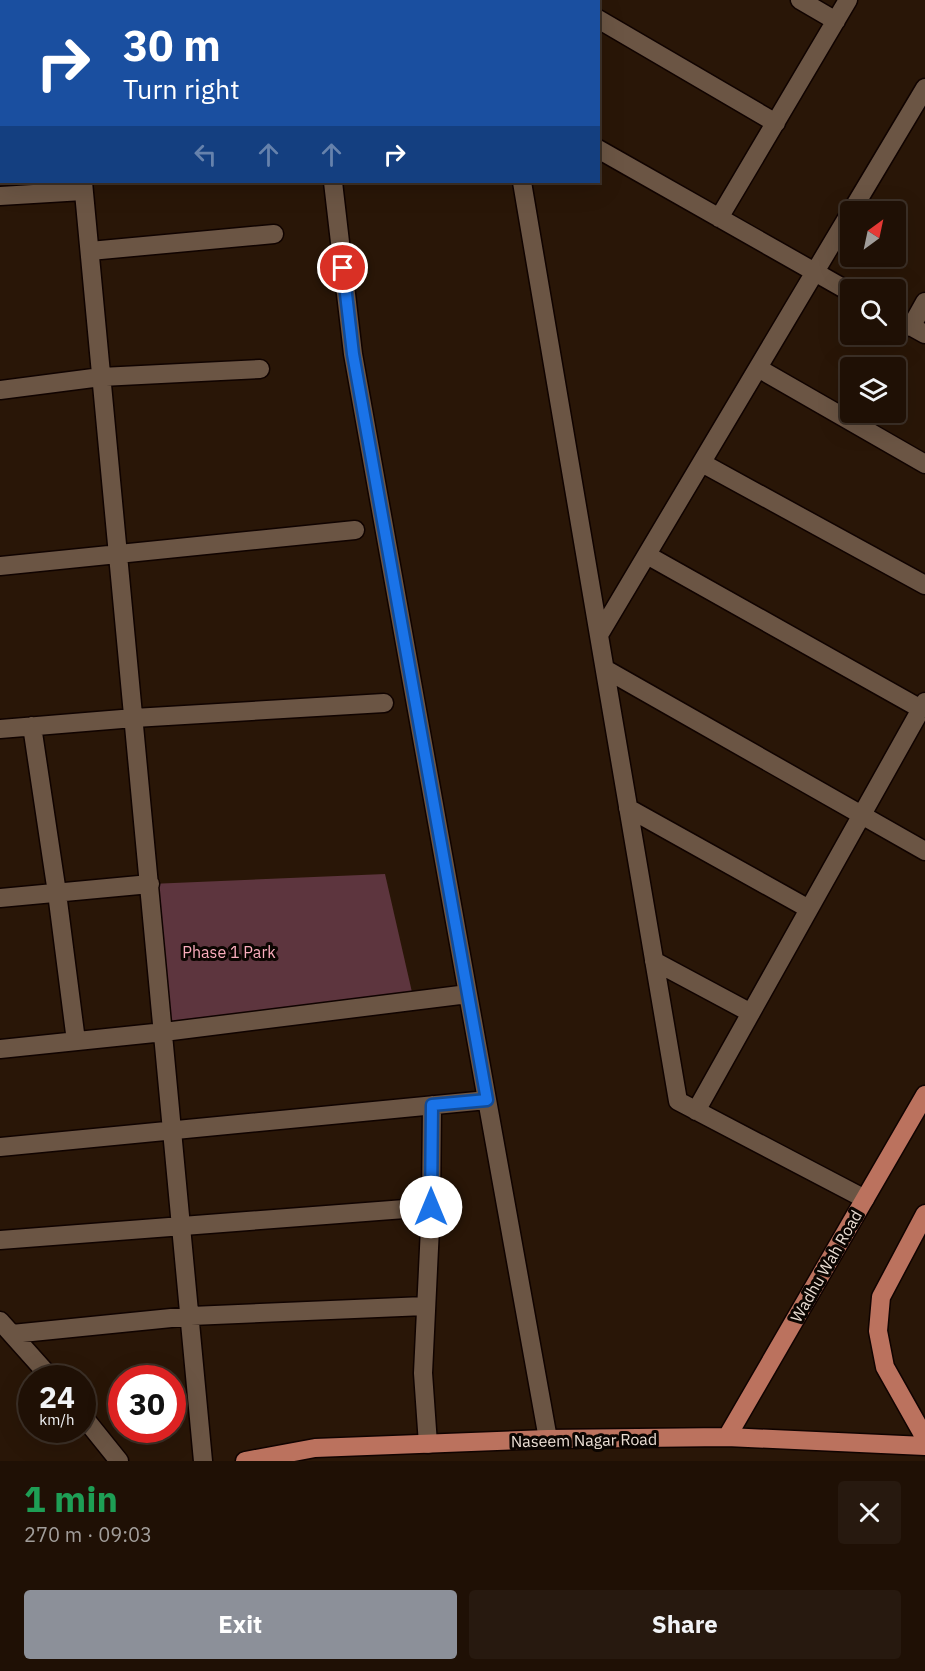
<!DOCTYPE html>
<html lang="en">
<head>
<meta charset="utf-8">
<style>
	:root { --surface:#1f1005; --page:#27190f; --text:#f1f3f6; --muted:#a19d9a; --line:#3c3027; --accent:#8c9099 }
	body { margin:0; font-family:"IBM Plex Sans",sans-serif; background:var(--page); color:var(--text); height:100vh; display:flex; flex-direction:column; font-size:22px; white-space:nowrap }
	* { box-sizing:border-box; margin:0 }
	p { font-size:20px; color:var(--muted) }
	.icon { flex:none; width:33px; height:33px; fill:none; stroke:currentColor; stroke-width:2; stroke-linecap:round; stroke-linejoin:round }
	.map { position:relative; height:1461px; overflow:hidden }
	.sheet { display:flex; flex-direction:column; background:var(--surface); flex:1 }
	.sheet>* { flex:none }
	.hud { position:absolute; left:0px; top:0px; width:600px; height:183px; box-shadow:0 6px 24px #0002,0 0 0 2px var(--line); background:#1a4fa0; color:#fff; overflow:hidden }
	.needle { width:39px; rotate:33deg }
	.tools { position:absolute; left:840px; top:201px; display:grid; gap:12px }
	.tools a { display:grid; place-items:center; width:66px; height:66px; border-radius:6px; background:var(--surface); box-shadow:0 6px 24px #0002,0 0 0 2px var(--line); font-size:30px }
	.speed { position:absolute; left:18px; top:1365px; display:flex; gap:12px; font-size:30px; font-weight:700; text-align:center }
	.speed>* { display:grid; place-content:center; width:78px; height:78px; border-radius:50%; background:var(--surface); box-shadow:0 6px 24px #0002,0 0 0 2px var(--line); line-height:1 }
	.speed small { font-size:15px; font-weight:400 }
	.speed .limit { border:9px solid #d22; background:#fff; color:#111 }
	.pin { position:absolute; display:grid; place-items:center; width:51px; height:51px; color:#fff; margin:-26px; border:3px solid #fff; border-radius:50%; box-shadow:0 2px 6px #0007 }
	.me { position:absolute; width:66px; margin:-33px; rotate:0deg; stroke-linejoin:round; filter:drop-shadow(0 0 4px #0008) }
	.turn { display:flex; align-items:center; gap:21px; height:126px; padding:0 24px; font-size:27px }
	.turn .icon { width:78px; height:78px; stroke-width:2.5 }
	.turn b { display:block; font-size:42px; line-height:51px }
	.lanes { display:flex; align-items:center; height:57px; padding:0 24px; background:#0003; justify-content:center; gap:30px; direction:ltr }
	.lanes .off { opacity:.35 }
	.round { display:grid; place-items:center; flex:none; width:63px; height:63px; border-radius:6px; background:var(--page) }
	.headline { display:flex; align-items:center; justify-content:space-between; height:102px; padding:0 24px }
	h1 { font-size:36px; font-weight:800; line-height:45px; color:#1e9e55 }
	.action { display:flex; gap:12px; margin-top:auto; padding:12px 24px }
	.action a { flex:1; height:69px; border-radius:6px; background:var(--accent); color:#fff; font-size:24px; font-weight:800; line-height:69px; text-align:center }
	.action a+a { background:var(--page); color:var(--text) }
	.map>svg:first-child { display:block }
	.green { fill:#5d353e }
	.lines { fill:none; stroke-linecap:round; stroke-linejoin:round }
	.minor-casing { stroke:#100300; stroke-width:21 }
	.major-casing { stroke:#100300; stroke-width:21 }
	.minor { stroke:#6b5544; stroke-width:18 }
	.major { stroke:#bb725e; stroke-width:18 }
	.route-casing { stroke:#114b97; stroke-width:15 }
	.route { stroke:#1a73e8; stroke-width:10 }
	.labels { text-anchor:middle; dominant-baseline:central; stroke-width:6; stroke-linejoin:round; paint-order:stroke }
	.park-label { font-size:16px; fill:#faadbd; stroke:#0b0501 }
	.street-label { font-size:16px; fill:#ebded4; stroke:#0b0501 }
</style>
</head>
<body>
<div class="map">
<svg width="925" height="1461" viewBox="0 0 925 1461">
	<rect width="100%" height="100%" fill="#291607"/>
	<path class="green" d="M 385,874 L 414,1001 L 164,1032 L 150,884 Z"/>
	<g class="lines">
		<g class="minor-casing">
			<path id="minor" d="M 301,0 L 301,2
				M 566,0 L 568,2
				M 800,0 L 836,21
				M 485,2 L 486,0
				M 598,19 L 776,123
				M 598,149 L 850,292
				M 83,182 L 203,1461
				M 333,182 L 353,354 L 548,1439
				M 522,182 L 678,1101 L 865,1199
				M 0,196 L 83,191
				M 851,212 L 925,88
				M 719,218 L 848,0
				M 90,251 L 274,234
				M 896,318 L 925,334
				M 911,327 L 925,302
				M 758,368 L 925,464
				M 0,390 L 101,377 L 260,369
				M 702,463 L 925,585
				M 647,555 L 921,709
				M 0,566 L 355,530
				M 599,635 L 850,213
				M 605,669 L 925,851
				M 32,726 L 57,893 L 76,1041
				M 0,729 L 134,718 L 384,703
				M 628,808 L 809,909
				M 0,898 L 150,884
				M 654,961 L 751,1013
				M 0,1049 L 164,1032 L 468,994
				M 696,1111 L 925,702
				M 0,1147 L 487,1100
				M 0,1240 L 431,1207
				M 0,1321 L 51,1378
				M 12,1334 L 191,1316 L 425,1306
				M 82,1415 L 119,1461
				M 428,1444 L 423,1373 L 431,1207 L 432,1105"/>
		</g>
		<g class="major-casing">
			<path id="major" d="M 925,1214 L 881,1297 L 878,1331 L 885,1367 L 925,1438
				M 727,1437 L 925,1095
				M 245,1461 L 315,1448 L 548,1439 L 727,1437 L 925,1446"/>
		</g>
		<use href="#minor" class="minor"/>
		<use href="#major" class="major"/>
	</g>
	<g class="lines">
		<g class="route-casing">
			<path id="route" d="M 343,268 L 353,354 L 487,1100 L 432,1105 L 431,1207"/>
		</g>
		<use href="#route" class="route"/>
	</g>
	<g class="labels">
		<g class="park-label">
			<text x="229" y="952">Phase 1 Park</text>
		</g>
		<g class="street-label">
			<text transform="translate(826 1266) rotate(-60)">Wadhu Wah Road</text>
			<text transform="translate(584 1440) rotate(-1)">Naseem Nagar Road</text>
		</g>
	</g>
</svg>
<div class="tools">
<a><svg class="needle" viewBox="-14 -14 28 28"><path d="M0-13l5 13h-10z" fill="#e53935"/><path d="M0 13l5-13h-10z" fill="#a19d9a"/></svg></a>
<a><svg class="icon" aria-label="search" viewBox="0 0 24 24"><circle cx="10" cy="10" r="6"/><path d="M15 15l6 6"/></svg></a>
<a><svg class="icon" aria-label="layers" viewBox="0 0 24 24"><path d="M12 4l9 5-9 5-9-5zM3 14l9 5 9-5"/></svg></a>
</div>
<div class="speed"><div>24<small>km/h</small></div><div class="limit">30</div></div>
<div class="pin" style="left:343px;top:268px;background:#d93025"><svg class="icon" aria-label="arrive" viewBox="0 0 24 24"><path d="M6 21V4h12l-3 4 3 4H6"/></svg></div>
<svg class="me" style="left:431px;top:1207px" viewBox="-20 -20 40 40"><circle r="19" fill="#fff"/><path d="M0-13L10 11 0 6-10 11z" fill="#1a73e8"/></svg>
<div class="hud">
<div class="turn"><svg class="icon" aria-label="right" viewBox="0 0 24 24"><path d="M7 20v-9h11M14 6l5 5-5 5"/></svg><div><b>30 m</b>Turn right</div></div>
<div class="lanes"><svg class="icon off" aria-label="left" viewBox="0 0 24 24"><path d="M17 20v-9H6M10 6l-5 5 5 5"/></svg><svg class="icon off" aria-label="ahead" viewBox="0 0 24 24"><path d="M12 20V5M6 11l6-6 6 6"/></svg><svg class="icon off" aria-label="ahead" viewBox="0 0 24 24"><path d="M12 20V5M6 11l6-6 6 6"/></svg><svg class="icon" aria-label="right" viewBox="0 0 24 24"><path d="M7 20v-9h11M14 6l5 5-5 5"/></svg></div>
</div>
</div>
<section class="sheet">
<div class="headline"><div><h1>1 min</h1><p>270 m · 09:03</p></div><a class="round"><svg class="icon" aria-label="close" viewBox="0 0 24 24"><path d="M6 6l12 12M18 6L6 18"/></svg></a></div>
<div class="action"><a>Exit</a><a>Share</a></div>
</section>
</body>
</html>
